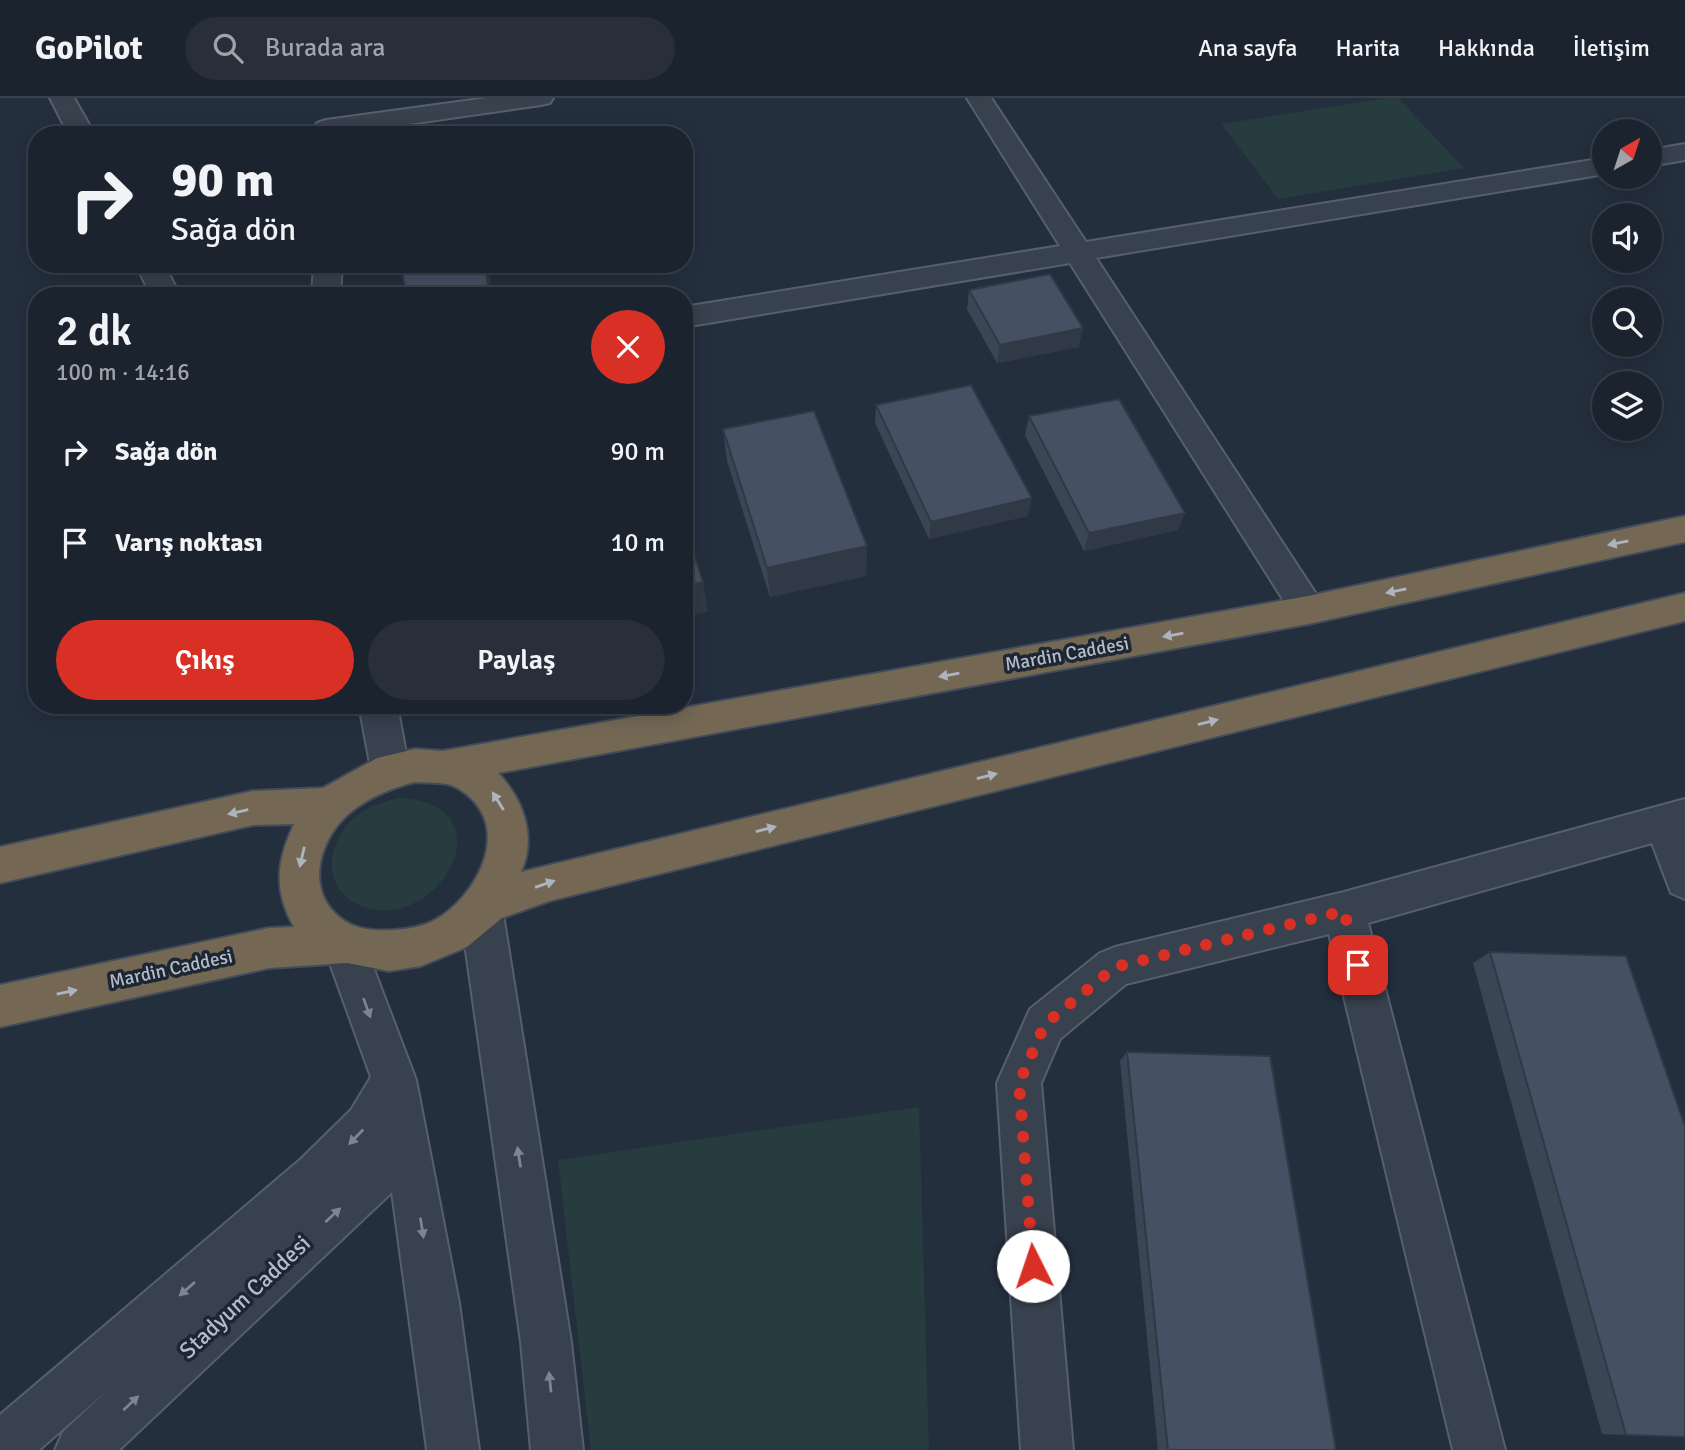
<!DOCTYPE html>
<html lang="tr">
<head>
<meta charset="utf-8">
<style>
	:root { --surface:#1b232e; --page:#282f3a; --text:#f1f3f6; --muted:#a0a4aa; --line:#39404a; --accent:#d93025 }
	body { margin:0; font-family:Signika,sans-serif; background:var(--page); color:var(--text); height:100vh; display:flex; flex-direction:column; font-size:26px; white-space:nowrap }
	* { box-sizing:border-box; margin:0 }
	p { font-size:23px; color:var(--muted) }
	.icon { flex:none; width:38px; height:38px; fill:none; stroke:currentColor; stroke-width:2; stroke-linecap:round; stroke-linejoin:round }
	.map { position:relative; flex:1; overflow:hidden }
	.drawer { position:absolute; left:28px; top:189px; width:665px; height:427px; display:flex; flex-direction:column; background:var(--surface); border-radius:28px; box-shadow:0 4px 18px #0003,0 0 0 2px var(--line) }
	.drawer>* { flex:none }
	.guide { position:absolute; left:28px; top:28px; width:665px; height:147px; border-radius:28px; box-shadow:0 4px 18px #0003,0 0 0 2px var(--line); background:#1b232e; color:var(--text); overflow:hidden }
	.needle { width:46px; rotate:39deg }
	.fabs { position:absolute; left:1592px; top:21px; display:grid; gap:14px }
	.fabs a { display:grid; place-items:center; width:70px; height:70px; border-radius:50%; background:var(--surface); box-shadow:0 4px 18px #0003,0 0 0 2px var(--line); font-size:35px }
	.pin { position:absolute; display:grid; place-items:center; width:60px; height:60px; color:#fff; margin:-30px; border-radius:14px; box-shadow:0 4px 10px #0006 }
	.me { position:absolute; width:77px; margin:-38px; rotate:356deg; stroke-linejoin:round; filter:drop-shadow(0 0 5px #0008) }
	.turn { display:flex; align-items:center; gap:24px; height:147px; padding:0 28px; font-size:32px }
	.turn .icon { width:91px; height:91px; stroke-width:2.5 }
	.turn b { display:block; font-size:49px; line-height:60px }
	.round { display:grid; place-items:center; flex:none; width:74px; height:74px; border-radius:37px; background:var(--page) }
	.head { display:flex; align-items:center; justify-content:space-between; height:119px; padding:0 28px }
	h1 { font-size:42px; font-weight:600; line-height:52px }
	.action { display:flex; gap:14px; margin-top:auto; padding:14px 28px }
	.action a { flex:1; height:80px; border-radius:42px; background:var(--accent); color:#fff; font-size:28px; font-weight:600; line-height:80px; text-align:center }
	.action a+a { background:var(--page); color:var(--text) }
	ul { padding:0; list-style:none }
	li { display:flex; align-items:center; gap:21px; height:91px; padding:0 28px }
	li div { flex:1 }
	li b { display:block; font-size:26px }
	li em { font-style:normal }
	header { display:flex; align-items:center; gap:42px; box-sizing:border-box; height:98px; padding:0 35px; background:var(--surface); border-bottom:2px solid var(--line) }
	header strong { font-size:33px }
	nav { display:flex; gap:38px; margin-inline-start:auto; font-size:24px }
	.search { width:490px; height:63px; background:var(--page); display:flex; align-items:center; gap:18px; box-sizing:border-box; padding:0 24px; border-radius:38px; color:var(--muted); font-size:26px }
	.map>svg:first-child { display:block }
	.green { fill:#263c3f }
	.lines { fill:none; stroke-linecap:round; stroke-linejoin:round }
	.minor-casing { stroke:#565f6c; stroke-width:4 }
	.highway-casing { stroke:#434c59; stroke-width:4 }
	.minor { fill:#38414e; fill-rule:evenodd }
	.highway { fill:#746855; fill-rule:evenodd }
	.wall { fill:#3b4654 }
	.shaded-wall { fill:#303945 }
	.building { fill:#455162; stroke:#303945; stroke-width:2 }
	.oneway { fill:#aeb4bd }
	.oneway2 { fill:#7c8592 }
	.route { stroke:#d93025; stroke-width:12; stroke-dasharray:0 21.6 }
	.labels { text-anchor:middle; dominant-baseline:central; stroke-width:7; stroke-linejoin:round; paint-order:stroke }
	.street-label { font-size:19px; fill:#b4bcc9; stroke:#1d2633 }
	.near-street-label { font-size:23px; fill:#b4bcc9; stroke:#1d2633 }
</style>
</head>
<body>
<header>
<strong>GoPilot</strong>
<div class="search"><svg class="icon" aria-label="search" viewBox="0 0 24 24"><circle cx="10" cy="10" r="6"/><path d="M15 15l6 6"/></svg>Burada ara</div>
<nav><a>Ana sayfa</a><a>Harita</a><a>Hakkında</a><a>İletişim</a></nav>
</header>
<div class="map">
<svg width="1685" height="1352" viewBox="0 0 1685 1352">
	<rect width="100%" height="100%" fill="#242f3e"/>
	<path class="green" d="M 1388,0 L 1398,0 L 1464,70 L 1278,101 L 1221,26 Z
		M 398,700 C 511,704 441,835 364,809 C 319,794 325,741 359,716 C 371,707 384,704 398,700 Z
		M 919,1009 L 929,1352 L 591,1352 L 558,1062 Z"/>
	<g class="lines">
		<g class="minor-casing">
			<path id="minor" d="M 50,0 L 74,0 L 95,37 L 69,37 Z
				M 487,0 L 553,0 L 550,5 L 541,7 L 332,37 L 317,35 L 313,30 L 317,25 L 326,22 Z
				M 967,0 L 991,0 L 1086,144 L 1605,60 L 1605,76 L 1096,160 L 1320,502 L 1326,512 L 1320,522 L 1308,526 L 1296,522 L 1070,165 L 684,229 L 684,209 L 1060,148 Z
				M 1685,46 L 1685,62 L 1650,68 L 1650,52 Z
				M 136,166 L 164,166 L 180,198 L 151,198 Z
				M 314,166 L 342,166 L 340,198 L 312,198 Z
				M 359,607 L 397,607 L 409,671 L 404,683 L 390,688 L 376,683 L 371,671 Z
				M 1685,701 L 1685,801 L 1671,795 L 1652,745 L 1368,825 L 1505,1352 L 1453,1352 L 1329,836 L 1126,886 L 1060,941 L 1041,985 L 1073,1352 L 1021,1352 L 997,985 L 1030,911 L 1100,855 L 1115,849 L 1344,794 Z
				M 481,791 L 496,796 L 502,810 L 571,1244 L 583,1352 L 531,1352 L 521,1244 L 460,810 L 466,796 Z
				M 344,826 L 359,832 L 416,982 L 459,1205 L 479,1352 L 427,1352 L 392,1094 L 119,1352 L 55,1352 L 63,1334 L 111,1289 L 39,1352 L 0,1352 L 0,1317 L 301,1061 L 351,1012 L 371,979 L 323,846 L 329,832 Z"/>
		</g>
		<g class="highway-casing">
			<path id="highway" d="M 1685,418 L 1685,444 L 1308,526 L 498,675 C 523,701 537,739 521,774 L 1685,495 L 1685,523 L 549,803 L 502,820 L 467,849 L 421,868 L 389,873 L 347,865 L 269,870 L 0,929 L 0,887 L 269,830 L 294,829 C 273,792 277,763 294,726 L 253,727 L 0,785 L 0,749 L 253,693 L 323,690 L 377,660 L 415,651 L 443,653 L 1308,498 ZM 415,684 C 425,685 437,684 447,686 C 457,688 466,695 473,702 C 509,740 473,801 435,822 C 422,829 408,831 394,832 C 381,833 364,832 352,827 C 302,803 315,742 352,713 C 371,698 392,690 415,684 Z"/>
		</g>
		<use href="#minor" class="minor"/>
		<use href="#highway" class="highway"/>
	</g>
	<path class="wall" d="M 969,192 L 1079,249 L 997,265 L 967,211 Z
		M 876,307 L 1028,418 L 929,441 L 875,325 Z
		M 1029,318 L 1178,432 L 1084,453 L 1025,337 Z
		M 723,331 L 867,448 L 866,478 L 770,499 L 727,363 Z
		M 1490,854 L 1685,1339 L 1602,1336 L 1473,865 Z
		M 1127,954 L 1336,1352 L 1158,1352 L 1120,963 Z"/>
	<path class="shaded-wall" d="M 484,166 L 487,166 L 494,198 L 473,198 Z
		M 1083,230 L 1079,249 L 997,265 L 1000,247 Z
		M 1032,400 L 1028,418 L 929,441 L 931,424 Z
		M 1185,415 L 1178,432 L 1084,453 L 1089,435 Z
		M 867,448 L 866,478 L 770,499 L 767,470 Z
		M 703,484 L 708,514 L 684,519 L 684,489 Z"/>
	<path class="building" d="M 401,166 L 484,166 L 490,195 L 473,198 L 406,198 Z
		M 1050,176 L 1083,230 L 1000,247 L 969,192 Z
		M 971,287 L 1032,400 L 931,424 L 876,307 Z
		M 1119,301 L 1185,415 L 1089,435 L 1029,318 Z
		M 814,313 L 867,448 L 767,470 L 723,331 Z
		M 684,424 L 703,484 L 684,489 Z
		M 1490,854 L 1626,858 L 1685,1028 L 1685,1339 L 1626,1337 Z
		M 1127,954 L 1270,958 L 1336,1352 L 1168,1352 Z"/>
	<defs><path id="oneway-solid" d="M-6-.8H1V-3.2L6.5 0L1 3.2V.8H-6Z" transform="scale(1.75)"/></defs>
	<g class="oneway">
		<use href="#oneway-solid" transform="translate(1618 445) rotate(168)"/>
		<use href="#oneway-solid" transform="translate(1396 493) rotate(168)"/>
		<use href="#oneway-solid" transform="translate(1173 537) rotate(170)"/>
		<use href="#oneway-solid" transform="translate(949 577) rotate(170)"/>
		<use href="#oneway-solid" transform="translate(1208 624) rotate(-14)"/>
		<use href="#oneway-solid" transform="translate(987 678) rotate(-14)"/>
		<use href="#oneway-solid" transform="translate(498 703) rotate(-122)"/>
		<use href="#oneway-solid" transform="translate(238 714) rotate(167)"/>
		<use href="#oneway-solid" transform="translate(766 731) rotate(-14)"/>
		<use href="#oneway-solid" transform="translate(302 759) rotate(103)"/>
		<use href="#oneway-solid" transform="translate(545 786) rotate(-19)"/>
		<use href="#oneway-solid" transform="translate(67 894) rotate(-12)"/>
	</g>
	<g class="oneway2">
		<use href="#oneway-solid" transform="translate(367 910) rotate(70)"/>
		<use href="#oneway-solid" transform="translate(356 1039) rotate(134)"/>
		<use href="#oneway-solid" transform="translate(519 1059) rotate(-99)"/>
		<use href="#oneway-solid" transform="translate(333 1117) rotate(-43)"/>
		<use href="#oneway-solid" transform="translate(422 1130) rotate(81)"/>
		<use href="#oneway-solid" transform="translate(187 1191) rotate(139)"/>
		<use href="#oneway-solid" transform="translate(550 1284) rotate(-96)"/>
		<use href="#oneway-solid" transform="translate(131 1305) rotate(-43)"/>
	</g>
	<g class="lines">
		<path class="route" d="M 1033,1168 L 1019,985 L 1045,926 L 1115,869 L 1344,813 L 1358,867"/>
	</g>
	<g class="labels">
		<g class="street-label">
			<text transform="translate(1067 556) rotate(-10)">Mardin Caddesi</text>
			<text transform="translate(171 871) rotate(-12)">Mardin Caddesi</text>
		</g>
		<g class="near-street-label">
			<text transform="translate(245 1199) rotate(-43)">Stadyum Caddesi</text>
		</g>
	</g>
</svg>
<div class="fabs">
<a><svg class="needle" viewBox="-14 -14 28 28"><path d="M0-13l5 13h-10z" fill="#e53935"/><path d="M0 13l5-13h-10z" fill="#a0a4aa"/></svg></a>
<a><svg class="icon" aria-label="sound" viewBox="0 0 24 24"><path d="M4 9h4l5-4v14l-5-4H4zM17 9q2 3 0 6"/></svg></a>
<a><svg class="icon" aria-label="search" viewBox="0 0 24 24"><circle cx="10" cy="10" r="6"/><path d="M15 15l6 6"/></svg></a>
<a><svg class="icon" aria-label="layers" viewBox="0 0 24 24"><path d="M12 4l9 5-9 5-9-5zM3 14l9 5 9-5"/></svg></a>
</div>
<div class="pin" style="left:1358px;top:867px;background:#d93025"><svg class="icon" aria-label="arrive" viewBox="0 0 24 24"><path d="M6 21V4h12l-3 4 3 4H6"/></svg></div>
<svg class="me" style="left:1033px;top:1168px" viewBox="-20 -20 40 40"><circle r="19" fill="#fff"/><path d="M0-13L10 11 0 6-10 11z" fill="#d93025"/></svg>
<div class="guide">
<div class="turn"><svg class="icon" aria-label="right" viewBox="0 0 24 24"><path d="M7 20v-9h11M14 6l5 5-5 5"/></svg><div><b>90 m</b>Sağa dön</div></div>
</div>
<section class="drawer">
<div class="head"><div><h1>2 dk</h1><p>100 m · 14:16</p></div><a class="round" style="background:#d93025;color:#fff"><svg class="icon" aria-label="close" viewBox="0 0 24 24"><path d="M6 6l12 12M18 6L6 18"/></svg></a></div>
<ul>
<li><svg class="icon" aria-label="right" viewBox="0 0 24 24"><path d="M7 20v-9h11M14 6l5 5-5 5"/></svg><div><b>Sağa dön</b></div><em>90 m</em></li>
<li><svg class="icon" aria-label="arrive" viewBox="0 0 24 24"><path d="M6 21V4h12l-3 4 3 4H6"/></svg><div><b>Varış noktası</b></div><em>10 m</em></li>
</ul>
<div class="action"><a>Çıkış</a><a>Paylaş</a></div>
</section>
</div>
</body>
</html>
